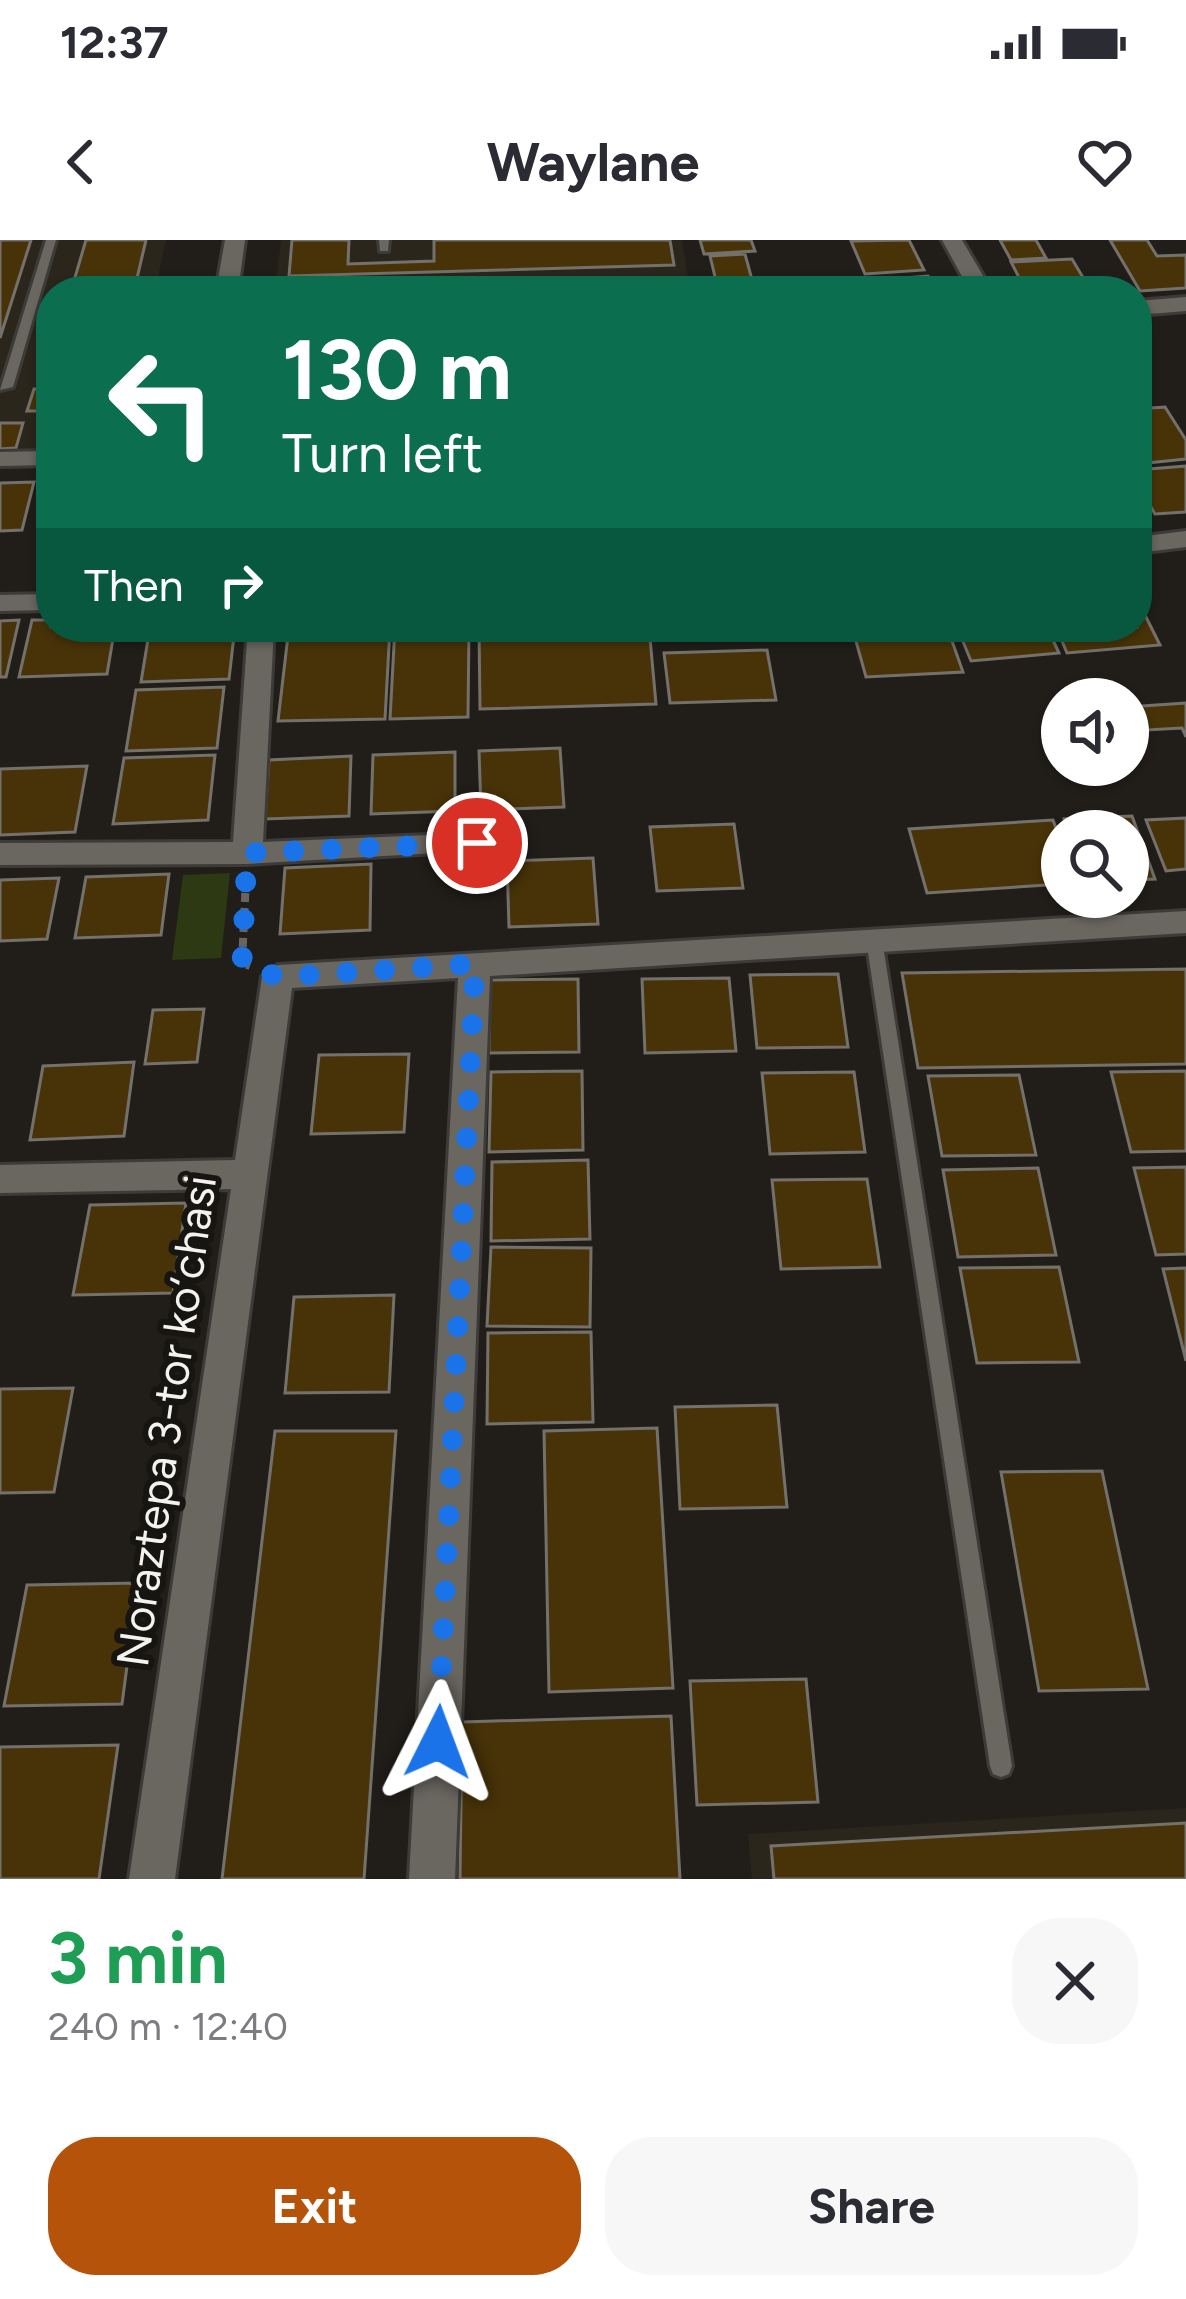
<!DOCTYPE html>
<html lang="en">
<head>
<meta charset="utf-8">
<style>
	:root { --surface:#fff; --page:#f7f7f7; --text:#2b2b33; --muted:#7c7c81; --accent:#b45309 }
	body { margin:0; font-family:Figtree,sans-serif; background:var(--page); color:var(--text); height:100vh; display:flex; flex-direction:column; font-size:45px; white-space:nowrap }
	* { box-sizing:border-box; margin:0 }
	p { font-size:39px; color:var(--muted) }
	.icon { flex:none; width:66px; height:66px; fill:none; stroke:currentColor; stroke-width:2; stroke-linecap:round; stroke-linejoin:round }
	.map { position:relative; height:1639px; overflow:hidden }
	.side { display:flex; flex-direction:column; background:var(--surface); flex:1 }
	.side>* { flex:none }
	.top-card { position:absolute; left:36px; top:36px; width:1116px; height:366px; border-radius:48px; box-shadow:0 3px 9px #0004; background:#0b6e4f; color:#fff; overflow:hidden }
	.tools { position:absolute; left:1041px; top:438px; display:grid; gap:24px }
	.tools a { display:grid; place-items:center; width:108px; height:108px; border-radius:50%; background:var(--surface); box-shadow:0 3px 9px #0004; font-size:60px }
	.pin { position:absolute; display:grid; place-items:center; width:102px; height:102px; color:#fff; margin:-51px; border:6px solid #fff; border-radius:50%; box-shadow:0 3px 12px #0007 }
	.me { position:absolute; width:132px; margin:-66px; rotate:3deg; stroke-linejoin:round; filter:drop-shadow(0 0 9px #0008) }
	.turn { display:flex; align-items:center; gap:42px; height:252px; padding:0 48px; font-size:54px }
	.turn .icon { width:156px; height:156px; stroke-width:2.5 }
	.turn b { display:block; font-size:84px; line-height:102px }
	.then { display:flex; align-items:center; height:114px; padding:0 48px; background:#0003; gap:24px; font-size:45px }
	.round { display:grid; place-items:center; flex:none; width:126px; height:126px; border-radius:48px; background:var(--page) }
	.overview { display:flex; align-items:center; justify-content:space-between; height:204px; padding:0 48px }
	h1 { font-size:72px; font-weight:700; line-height:90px; color:#1e9e55 }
	.primary-button { display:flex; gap:24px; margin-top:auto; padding:24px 48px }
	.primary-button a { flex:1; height:138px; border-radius:48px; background:var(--accent); color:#fff; font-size:48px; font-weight:700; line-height:138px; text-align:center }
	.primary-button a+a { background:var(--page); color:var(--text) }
	.status { display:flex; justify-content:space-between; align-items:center; height:84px; padding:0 60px; background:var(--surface); direction:ltr }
	.status svg { height:33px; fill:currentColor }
	header { display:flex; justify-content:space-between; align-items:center; height:156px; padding:0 48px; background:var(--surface); font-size:54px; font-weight:700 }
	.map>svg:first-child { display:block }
	.built { fill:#2b261c }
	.green { fill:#2c3912 }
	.building { fill:#483308; stroke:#74716c; stroke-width:3 }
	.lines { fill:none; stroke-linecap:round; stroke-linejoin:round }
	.lane-casing { stroke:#3d3b38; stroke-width:6 }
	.street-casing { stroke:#3d3b38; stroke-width:6 }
	.path { stroke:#686561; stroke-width:8; stroke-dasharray:9 6; stroke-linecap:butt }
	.lane { fill:#6a6761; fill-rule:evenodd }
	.street { fill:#6a6761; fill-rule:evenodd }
	.route { stroke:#1a73e8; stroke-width:21; stroke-dasharray:0 37.8 }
	.labels { text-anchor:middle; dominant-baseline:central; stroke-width:12; stroke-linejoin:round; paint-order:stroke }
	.street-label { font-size:45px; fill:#f4f2ef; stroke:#171511 }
</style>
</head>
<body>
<div class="status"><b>12:37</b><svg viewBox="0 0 49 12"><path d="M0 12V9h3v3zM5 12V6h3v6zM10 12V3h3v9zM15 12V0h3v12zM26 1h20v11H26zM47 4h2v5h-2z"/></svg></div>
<header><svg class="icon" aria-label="back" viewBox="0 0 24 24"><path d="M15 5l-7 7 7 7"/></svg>Waylane<svg class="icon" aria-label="heart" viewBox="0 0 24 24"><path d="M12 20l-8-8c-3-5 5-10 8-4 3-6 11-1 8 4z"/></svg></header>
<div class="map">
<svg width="1186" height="1639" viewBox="0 0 1186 1639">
	<rect width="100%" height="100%" fill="#211e1a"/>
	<path class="built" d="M 0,0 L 166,0 L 155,51 L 51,51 L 51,208 L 0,210 Z
		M 281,0 L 682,0 L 690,51 L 275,51 Z
		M 1186,1568 L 1186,1639 L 752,1639 L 748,1594 Z"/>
	<path class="green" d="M 230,633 L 221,718 L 172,720 L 183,635 Z"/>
	<path class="building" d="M 0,0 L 31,0 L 0,98 Z
		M 86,0 L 146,0 L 134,51 L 71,51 Z
		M 292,0 L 349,0 L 348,24 L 434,21 L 434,0 L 670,0 L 674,25 L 289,36 Z
		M 700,0 L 751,0 L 755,11 L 704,14 Z
		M 909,0 L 924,30 L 865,34 L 851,1 Z
		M 1000,0 L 1036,0 L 1046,18 L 1011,20 Z
		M 1110,0 L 1147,0 L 1157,16 L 1186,15 L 1186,48 L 1140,51 Z
		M 745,14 L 754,47 L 718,49 L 710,16 Z
		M 1072,19 L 1091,51 L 1026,51 L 1011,22 Z
		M 928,36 L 935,51 L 874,51 L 869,41 Z
		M 672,38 L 674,51 L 288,51 L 288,49 Z
		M 34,149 L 51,149 L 51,171 L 27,171 Z
		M 1165,167 L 1186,200 L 1186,219 L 1137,224 L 1137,169 Z
		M 0,183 L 23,183 L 16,208 L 0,209 Z
		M 1186,226 L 1186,272 L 1155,274 L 1137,243 L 1137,230 Z
		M 34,242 L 22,290 L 0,291 L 0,243 Z
		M 1137,359 L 1160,405 L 1067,413 L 1056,387 L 1137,387 Z
		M 19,380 L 6,437 L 0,437 L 0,381 Z
		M 32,380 L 51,380 L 51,387 L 115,387 L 107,434 L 19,437 Z
		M 150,387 L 235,387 L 229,439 L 141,442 Z
		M 289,387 L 390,387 L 385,479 L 278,481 Z
		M 395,387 L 469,387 L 468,477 L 390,479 Z
		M 479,387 L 649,387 L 656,464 L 480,469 Z
		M 852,387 L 947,387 L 963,432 L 866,437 Z
		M 957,387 L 1047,387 L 1059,413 L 971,421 Z
		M 767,410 L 776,460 L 670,463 L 664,413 Z
		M 224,447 L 217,508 L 126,511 L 136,450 Z
		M 1186,463 L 1186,497 L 1182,488 L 1128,491 L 1128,467 Z
		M 560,508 L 564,567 L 481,570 L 479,511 Z
		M 455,512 L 455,571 L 371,574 L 373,515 Z
		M 215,515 L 208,580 L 113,584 L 124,518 Z
		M 351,516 L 349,576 L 265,579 L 269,520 Z
		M 87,526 L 75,592 L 0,595 L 0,529 Z
		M 1132,576 L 1155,639 L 1128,640 L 1128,591 L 1067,591 L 1064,579 Z
		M 1186,578 L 1186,629 L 1166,631 L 1146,580 Z
		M 1053,580 L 1062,605 L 1062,644 L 927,653 L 909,589 Z
		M 734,584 L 743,648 L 657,651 L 650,587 Z
		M 593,618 L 598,684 L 509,687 L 507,621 Z
		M 371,624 L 370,690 L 280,694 L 285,628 Z
		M 169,634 L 161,695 L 75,698 L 86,637 Z
		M 59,638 L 47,699 L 0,701 L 0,640 Z
		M 1186,729 L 1186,824 L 918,828 L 902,733 Z
		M 838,734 L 848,807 L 757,808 L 750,735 Z
		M 729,738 L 736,811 L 645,813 L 642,739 Z
		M 578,739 L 579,812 L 489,813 L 490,740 Z
		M 204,769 L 197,822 L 145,824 L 153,770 Z
		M 409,814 L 404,892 L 311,894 L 319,815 Z
		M 134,822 L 124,896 L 30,900 L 43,826 Z
		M 582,831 L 583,910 L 489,912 L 491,832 Z
		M 1186,831 L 1186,911 L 1131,912 L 1111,832 Z
		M 854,832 L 865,912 L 770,914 L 762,833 Z
		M 1019,835 L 1036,915 L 942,916 L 928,836 Z
		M 588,920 L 590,999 L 491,1001 L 492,922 Z
		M 1186,927 L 1186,1014 L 1156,1015 L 1134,928 Z
		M 1038,928 L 1056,1015 L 958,1017 L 943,930 Z
		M 867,939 L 880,1027 L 781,1029 L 772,940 Z
		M 186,963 L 173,1053 L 73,1055 L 90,965 Z
		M 491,1007 L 591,1008 L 590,1087 L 487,1086 Z
		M 1059,1027 L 1079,1122 L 977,1123 L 960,1028 Z
		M 1186,1028 L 1186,1121 L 1163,1029 Z
		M 394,1055 L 389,1152 L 285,1153 L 294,1057 Z
		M 591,1092 L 593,1182 L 487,1184 L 488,1093 Z
		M 73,1148 L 54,1252 L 0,1253 L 0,1149 Z
		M 777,1165 L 787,1267 L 680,1269 L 675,1167 Z
		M 657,1188 L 673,1448 L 549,1452 L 544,1191 Z
		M 275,1191 L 396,1191 L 364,1639 L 222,1639 Z
		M 1102,1231 L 1148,1449 L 1039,1451 L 1001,1232 Z
		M 138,1343 L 122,1464 L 4,1466 L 27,1345 Z
		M 806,1439 L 818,1562 L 697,1565 L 690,1441 Z
		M 671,1476 L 680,1639 L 460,1639 L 462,1482 Z
		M 118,1505 L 99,1639 L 0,1639 L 0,1507 Z
		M 1186,1583 L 1186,1639 L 774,1639 L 771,1606 Z"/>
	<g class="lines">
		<g class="lane-casing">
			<path id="lane" d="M 46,0 L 56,0 L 13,147 L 0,150 Z
				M 379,0 L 389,0 L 388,11 L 380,11 Z
				M 874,693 L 882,699 L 1012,1526 L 1009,1534 L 1001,1537 L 993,1534 L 990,1526 L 866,699 Z"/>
		</g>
		<g class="street-casing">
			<path id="street" d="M 225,0 L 245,0 L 238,51 L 216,51 Z
				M 942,0 L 962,0 L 992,51 L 970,51 Z
				M 1186,57 L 1186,71 L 1137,75 L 1137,61 Z
				M 51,211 L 51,225 L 0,226 L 0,212 Z
				M 1186,291 L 1186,307 L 1137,313 L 1137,297 Z
				M 51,354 L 51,370 L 0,371 L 0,355 Z
				M 248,387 L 274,387 L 263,602 L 477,593 L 488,596 L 492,603 L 488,610 L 247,624 L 0,625 L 0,603 L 233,602 Z
				M 1186,671 L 1186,693 L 490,736 L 455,1639 L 409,1639 L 458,738 L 292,748 L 175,1639 L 129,1639 L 231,949 L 0,953 L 0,925 L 235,920 L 262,737 L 278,725 Z"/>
		</g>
		<path class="path" d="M 246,638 L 242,723 L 250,726"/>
		<use href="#lane" class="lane"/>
		<use href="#street" class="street"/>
	</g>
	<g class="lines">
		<path class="route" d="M 438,1502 L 475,724 L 278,737 L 242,723 L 247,613 L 477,603"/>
	</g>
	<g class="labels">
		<g class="street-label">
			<text transform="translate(166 1181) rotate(-82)">Noraztepa 3-tor ko‘chasi</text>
		</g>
	</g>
</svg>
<div class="tools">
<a><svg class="icon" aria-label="sound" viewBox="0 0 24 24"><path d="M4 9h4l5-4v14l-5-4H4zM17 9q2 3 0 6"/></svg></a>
<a><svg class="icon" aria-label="search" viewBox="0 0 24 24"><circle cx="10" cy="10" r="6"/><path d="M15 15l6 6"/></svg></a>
</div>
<div class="pin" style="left:477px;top:603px;background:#d93025"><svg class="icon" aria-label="arrive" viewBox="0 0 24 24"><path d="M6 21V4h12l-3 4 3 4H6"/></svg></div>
<svg class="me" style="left:438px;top:1502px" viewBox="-20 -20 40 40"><path d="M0-17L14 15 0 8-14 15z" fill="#1a73e8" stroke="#fff" stroke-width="4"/></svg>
<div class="top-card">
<div class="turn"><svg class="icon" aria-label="left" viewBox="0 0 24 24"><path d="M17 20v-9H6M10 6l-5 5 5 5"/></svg><div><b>130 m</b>Turn left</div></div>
<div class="then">Then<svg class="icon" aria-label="right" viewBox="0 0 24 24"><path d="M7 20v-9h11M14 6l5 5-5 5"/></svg></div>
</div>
</div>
<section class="side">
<div class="overview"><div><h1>3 min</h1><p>240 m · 12:40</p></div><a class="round"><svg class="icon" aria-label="close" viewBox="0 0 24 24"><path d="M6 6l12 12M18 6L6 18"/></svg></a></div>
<div class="primary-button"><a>Exit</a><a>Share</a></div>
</section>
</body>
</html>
